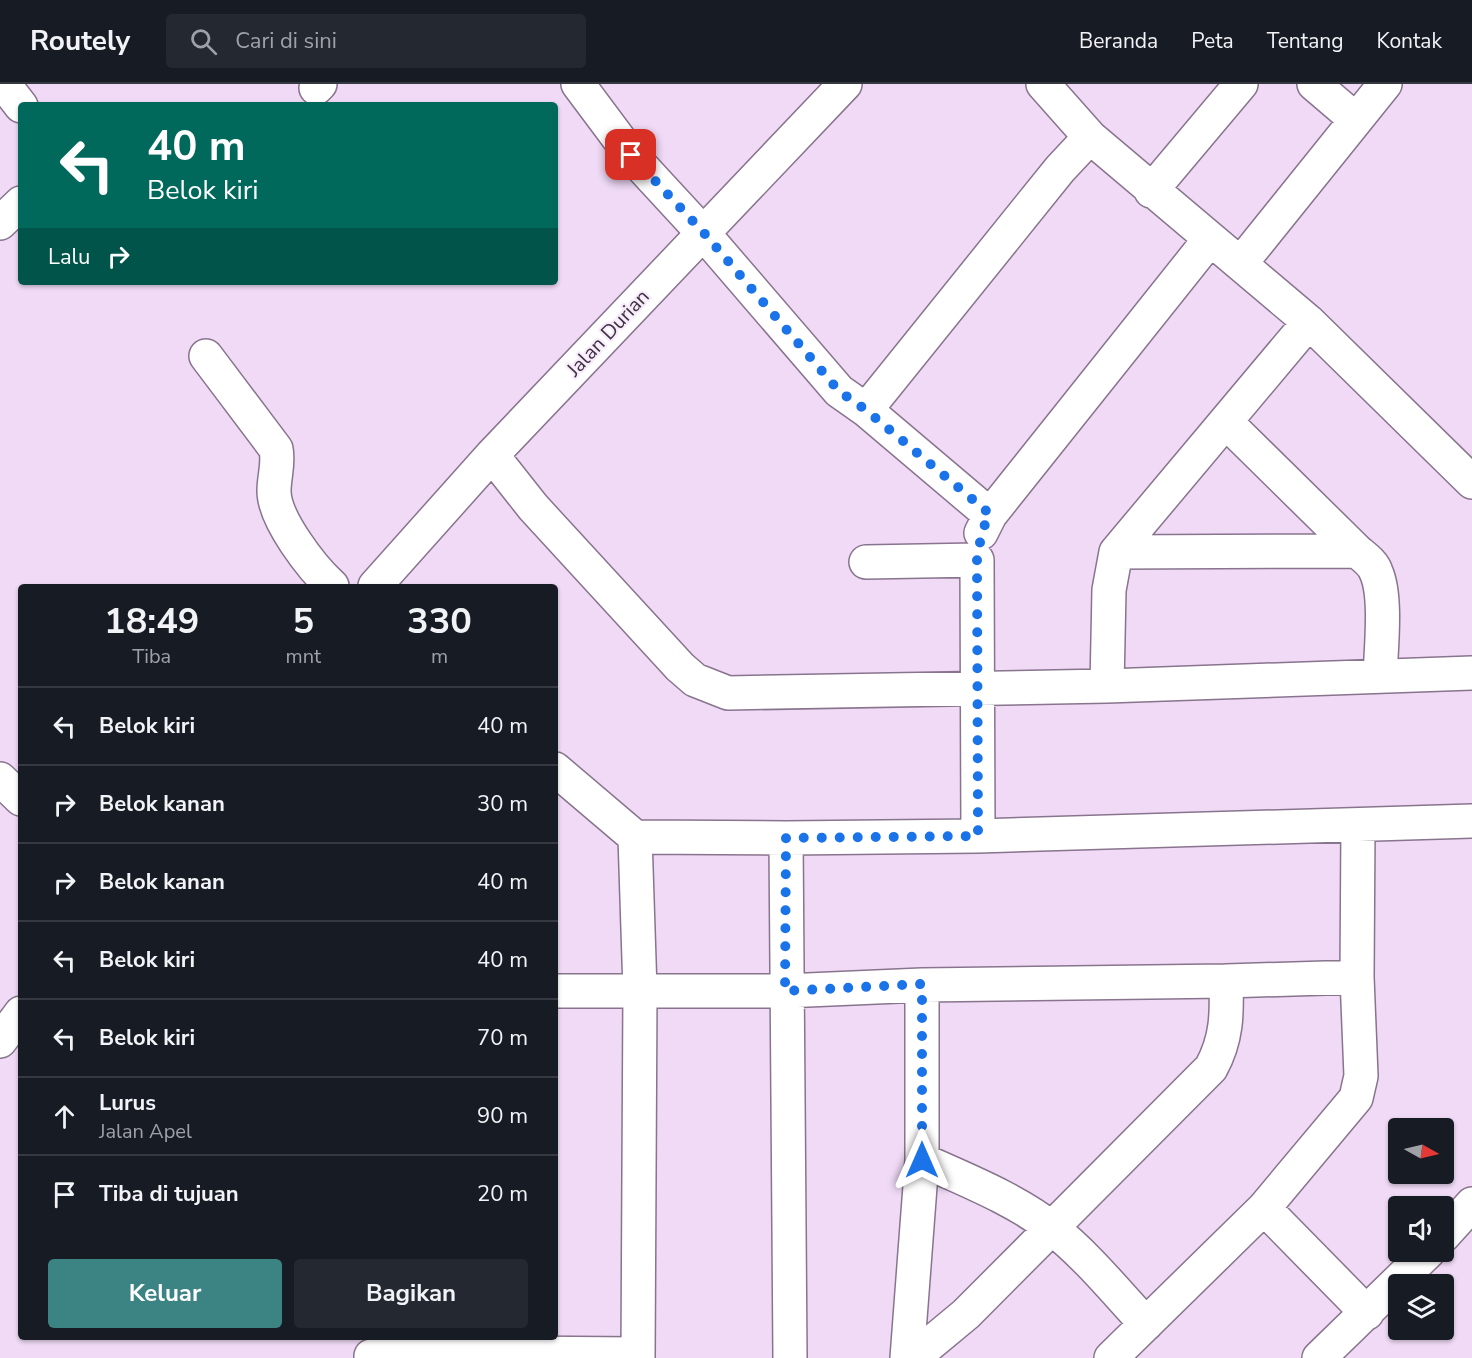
<!DOCTYPE html>
<html lang="id">
<head>
<meta charset="utf-8">
<style>
	:root { --surface:#171b24; --page:#242831; --text:#f1f3f6; --muted:#9ea1a6; --line:#363941; --accent:#3c8484 }
	body { margin:0; font-family:"Nunito Sans",sans-serif; background:var(--page); color:var(--text); height:100vh; display:flex; flex-direction:column; font-size:22px; white-space:nowrap }
	* { box-sizing:border-box; margin:0 }
	p { font-size:20px; color:var(--muted) }
	.icon { flex:none; width:33px; height:33px; fill:none; stroke:currentColor; stroke-width:2; stroke-linecap:round; stroke-linejoin:round }
	.map { position:relative; flex:1; overflow:hidden }
	.drawer { position:absolute; left:18px; top:500px; width:540px; height:756px; display:flex; flex-direction:column; background:var(--surface); border-radius:6px; box-shadow:0 2px 4px #0004 }
	.drawer>* { flex:none }
	.banner { position:absolute; left:18px; top:18px; width:540px; height:183px; border-radius:6px; box-shadow:0 2px 4px #0004; background:#00695c; color:#fff; overflow:hidden }
	.needle { width:39px; rotate:98deg }
	.tools { position:absolute; left:1388px; top:1034px; display:grid; gap:12px }
	.tools a { display:grid; place-items:center; width:66px; height:66px; border-radius:6px; background:var(--surface); box-shadow:0 2px 4px #0004; font-size:30px }
	.pin { position:absolute; display:grid; place-items:center; width:51px; height:51px; color:#fff; margin:-26px; border-radius:12px; box-shadow:0 3px 9px #0006 }
	.me { position:absolute; width:66px; margin:-33px; rotate:0deg; stroke-linejoin:round; filter:drop-shadow(0 0 4px #0008) }
	.turn { display:flex; align-items:center; gap:21px; height:126px; padding:0 30px; font-size:27px }
	.turn .icon { width:78px; height:78px; stroke-width:2.5 }
	.turn b { display:block; font-size:42px; line-height:51px }
	.then { display:flex; align-items:center; height:57px; padding:0 30px; background:#0003; gap:12px; font-size:22px }
	.eta { display:flex; justify-content:space-evenly; align-items:center; height:102px; text-align:center }
	.eta b { font-size:36px; font-weight:700; line-height:42px }
	.button { display:flex; gap:12px; margin-top:auto; padding:12px 30px }
	.button a { flex:1; height:69px; border-radius:6px; background:var(--accent); color:#fff; font-size:24px; font-weight:700; line-height:69px; text-align:center }
	.button a+a { background:var(--page); color:var(--text) }
	ul { padding:0; list-style:none }
	li { display:flex; align-items:center; gap:18px; height:78px; padding:0 30px; border-top:2px solid var(--line) }
	li div { flex:1 }
	li b { display:block; font-size:22px }
	li em { font-style:normal }
	header { display:flex; align-items:center; gap:36px; box-sizing:border-box; height:84px; padding:0 30px; background:var(--surface); border-bottom:2px solid var(--line) }
	header strong { font-size:28px }
	nav { display:flex; gap:33px; margin-inline-start:auto; font-size:21px }
	.search { width:420px; height:54px; background:var(--page); display:flex; align-items:center; gap:15px; box-sizing:border-box; padding:0 21px; border-radius:6px; color:var(--muted); font-size:22px }
	.map>svg:first-child { display:block }
	.lines { fill:none; stroke-linecap:round; stroke-linejoin:round }
	.minor-casing { stroke:#88748d; stroke-width:36 }
	.minor { stroke:#fff; stroke-width:33 }
	.route { stroke:#1a73e8; stroke-width:10; stroke-dasharray:0 18 }
	.labels { text-anchor:middle; dominant-baseline:central; stroke-width:4.5; stroke-linejoin:round; paint-order:stroke }
	.street-label { font-size:20px; fill:#3c333e; stroke:#f8ebfc }
</style>
</head>
<body>
<header>
<strong>Routely</strong>
<div class="search"><svg class="icon" aria-label="search" viewBox="0 0 24 24"><circle cx="10" cy="10" r="6"/><path d="M15 15l6 6"/></svg>Cari di sini</div>
<nav><a>Beranda</a><a>Peta</a><a>Tentang</a><a>Kontak</a></nav>
</header>
<div class="map">
<svg width="1472" height="1274" viewBox="0 0 1472 1274">
	<rect width="100%" height="100%" fill="#f0daf6"/>
	<g class="lines">
		<g class="minor-casing">
			<path id="minor" d="M 4,0 L 21,22
				M 578,0 L 631,71 L 703,149 L 839,307 L 866,326 L 990,431
				M 1043,0 L 1090,53 L 1309,238 L 1472,398
				M 1314,0 L 1355,35
				M 316,4 L 320,0
				M 1151,107 L 1241,0
				M 0,139 L 21,119
				M 1241,179 L 1385,0
				M 206,272 L 276,365 C 279,379 274,393 274,407 C 274,435 312,484 332,502
				M 866,326 L 1060,85 L 1090,53
				M 1226,338 L 1357,467
				M 492,371 L 533,423 L 680,583 L 695,596 L 728,609 L 1107,602 L 1472,589
				M 981,449 L 990,431 L 1210,155
				M 1116,468 L 1357,467 C 1364,473 1373,479 1376,488 C 1387,512 1381,565 1380,592
				M 866,478 L 977,476 L 978,752 L 1472,737
				M 375,502 L 492,371 L 845,0
				M 1107,602 L 1109,506 L 1116,468 L 1309,238
				M 555,685 L 635,753 L 640,907 L 638,1274
				M 0,695 L 21,715
				M 635,753 L 786,754
				M 555,907 L 785,907 L 922,901 L 1226,897 L 1357,893
				M 0,957 L 21,929
				M 922,1076 C 966,1096 1015,1115 1053,1145 C 1087,1172 1116,1208 1146,1240
				M 1264,1124 L 1367,1229
				M 1443,1152 L 1472,1120
				M 371,1272 L 496,1269 L 638,1270
				M 790,1274 L 786,754 L 978,752
				M 907,1274 L 922,1076 L 922,901
				M 913,1274 L 966,1230 L 1211,984 C 1227,955 1227,930 1226,897
				M 1111,1274 L 1264,1124 L 1356,1014 L 1361,992 L 1357,893 L 1358,742
				M 1319,1274 L 1429,1167"/>
		</g>
		<use href="#minor" class="minor"/>
	</g>
	<g class="lines">
		<path class="route" d="M 631,71 L 704,149 L 839,307 L 866,326 L 990,430 L 982,447 L 977,476 L 978,752 L 786,754 L 785,907 L 922,900 L 922,1076"/>
	</g>
	<g class="labels">
		<g class="street-label">
			<text transform="translate(608 249) rotate(-47)">Jalan Durian</text>
		</g>
	</g>
</svg>
<div class="tools">
<a><svg class="needle" viewBox="-14 -14 28 28"><path d="M0-13l5 13h-10z" fill="#e53935"/><path d="M0 13l5-13h-10z" fill="#9ea1a6"/></svg></a>
<a><svg class="icon" aria-label="sound" viewBox="0 0 24 24"><path d="M4 9h4l5-4v14l-5-4H4zM17 9q2 3 0 6"/></svg></a>
<a><svg class="icon" aria-label="layers" viewBox="0 0 24 24"><path d="M12 4l9 5-9 5-9-5zM3 14l9 5 9-5"/></svg></a>
</div>
<div class="pin" style="left:631px;top:71px;background:#d93025"><svg class="icon" aria-label="arrive" viewBox="0 0 24 24"><path d="M6 21V4h12l-3 4 3 4H6"/></svg></div>
<svg class="me" style="left:922px;top:1076px" viewBox="-20 -20 40 40"><path d="M0-17L14 15 0 8-14 15z" fill="#1a73e8" stroke="#fff" stroke-width="4"/></svg>
<div class="banner">
<div class="turn"><svg class="icon" aria-label="left" viewBox="0 0 24 24"><path d="M17 20v-9H6M10 6l-5 5 5 5"/></svg><div><b>40 m</b>Belok kiri</div></div>
<div class="then">Lalu<svg class="icon" aria-label="right" viewBox="0 0 24 24"><path d="M7 20v-9h11M14 6l5 5-5 5"/></svg></div>
</div>
<section class="drawer">
<div class="eta">
<div><b>18:49</b><p>Tiba</p></div>
<div><b>5</b><p>mnt</p></div>
<div><b>330</b><p>m</p></div>
</div>
<ul>
<li><svg class="icon" aria-label="left" viewBox="0 0 24 24"><path d="M17 20v-9H6M10 6l-5 5 5 5"/></svg><div><b>Belok kiri</b></div><em>40 m</em></li>
<li><svg class="icon" aria-label="right" viewBox="0 0 24 24"><path d="M7 20v-9h11M14 6l5 5-5 5"/></svg><div><b>Belok kanan</b></div><em>30 m</em></li>
<li><svg class="icon" aria-label="right" viewBox="0 0 24 24"><path d="M7 20v-9h11M14 6l5 5-5 5"/></svg><div><b>Belok kanan</b></div><em>40 m</em></li>
<li><svg class="icon" aria-label="left" viewBox="0 0 24 24"><path d="M17 20v-9H6M10 6l-5 5 5 5"/></svg><div><b>Belok kiri</b></div><em>40 m</em></li>
<li><svg class="icon" aria-label="left" viewBox="0 0 24 24"><path d="M17 20v-9H6M10 6l-5 5 5 5"/></svg><div><b>Belok kiri</b></div><em>70 m</em></li>
<li><svg class="icon" aria-label="ahead" viewBox="0 0 24 24"><path d="M12 20V5M6 11l6-6 6 6"/></svg><div><b>Lurus</b><p>Jalan Apel</p></div><em>90 m</em></li>
<li><svg class="icon" aria-label="arrive" viewBox="0 0 24 24"><path d="M6 21V4h12l-3 4 3 4H6"/></svg><div><b>Tiba di tujuan</b></div><em>20 m</em></li>
</ul>
<div class="button"><a>Keluar</a><a>Bagikan</a></div>
</section>
</div>
</body>
</html>
